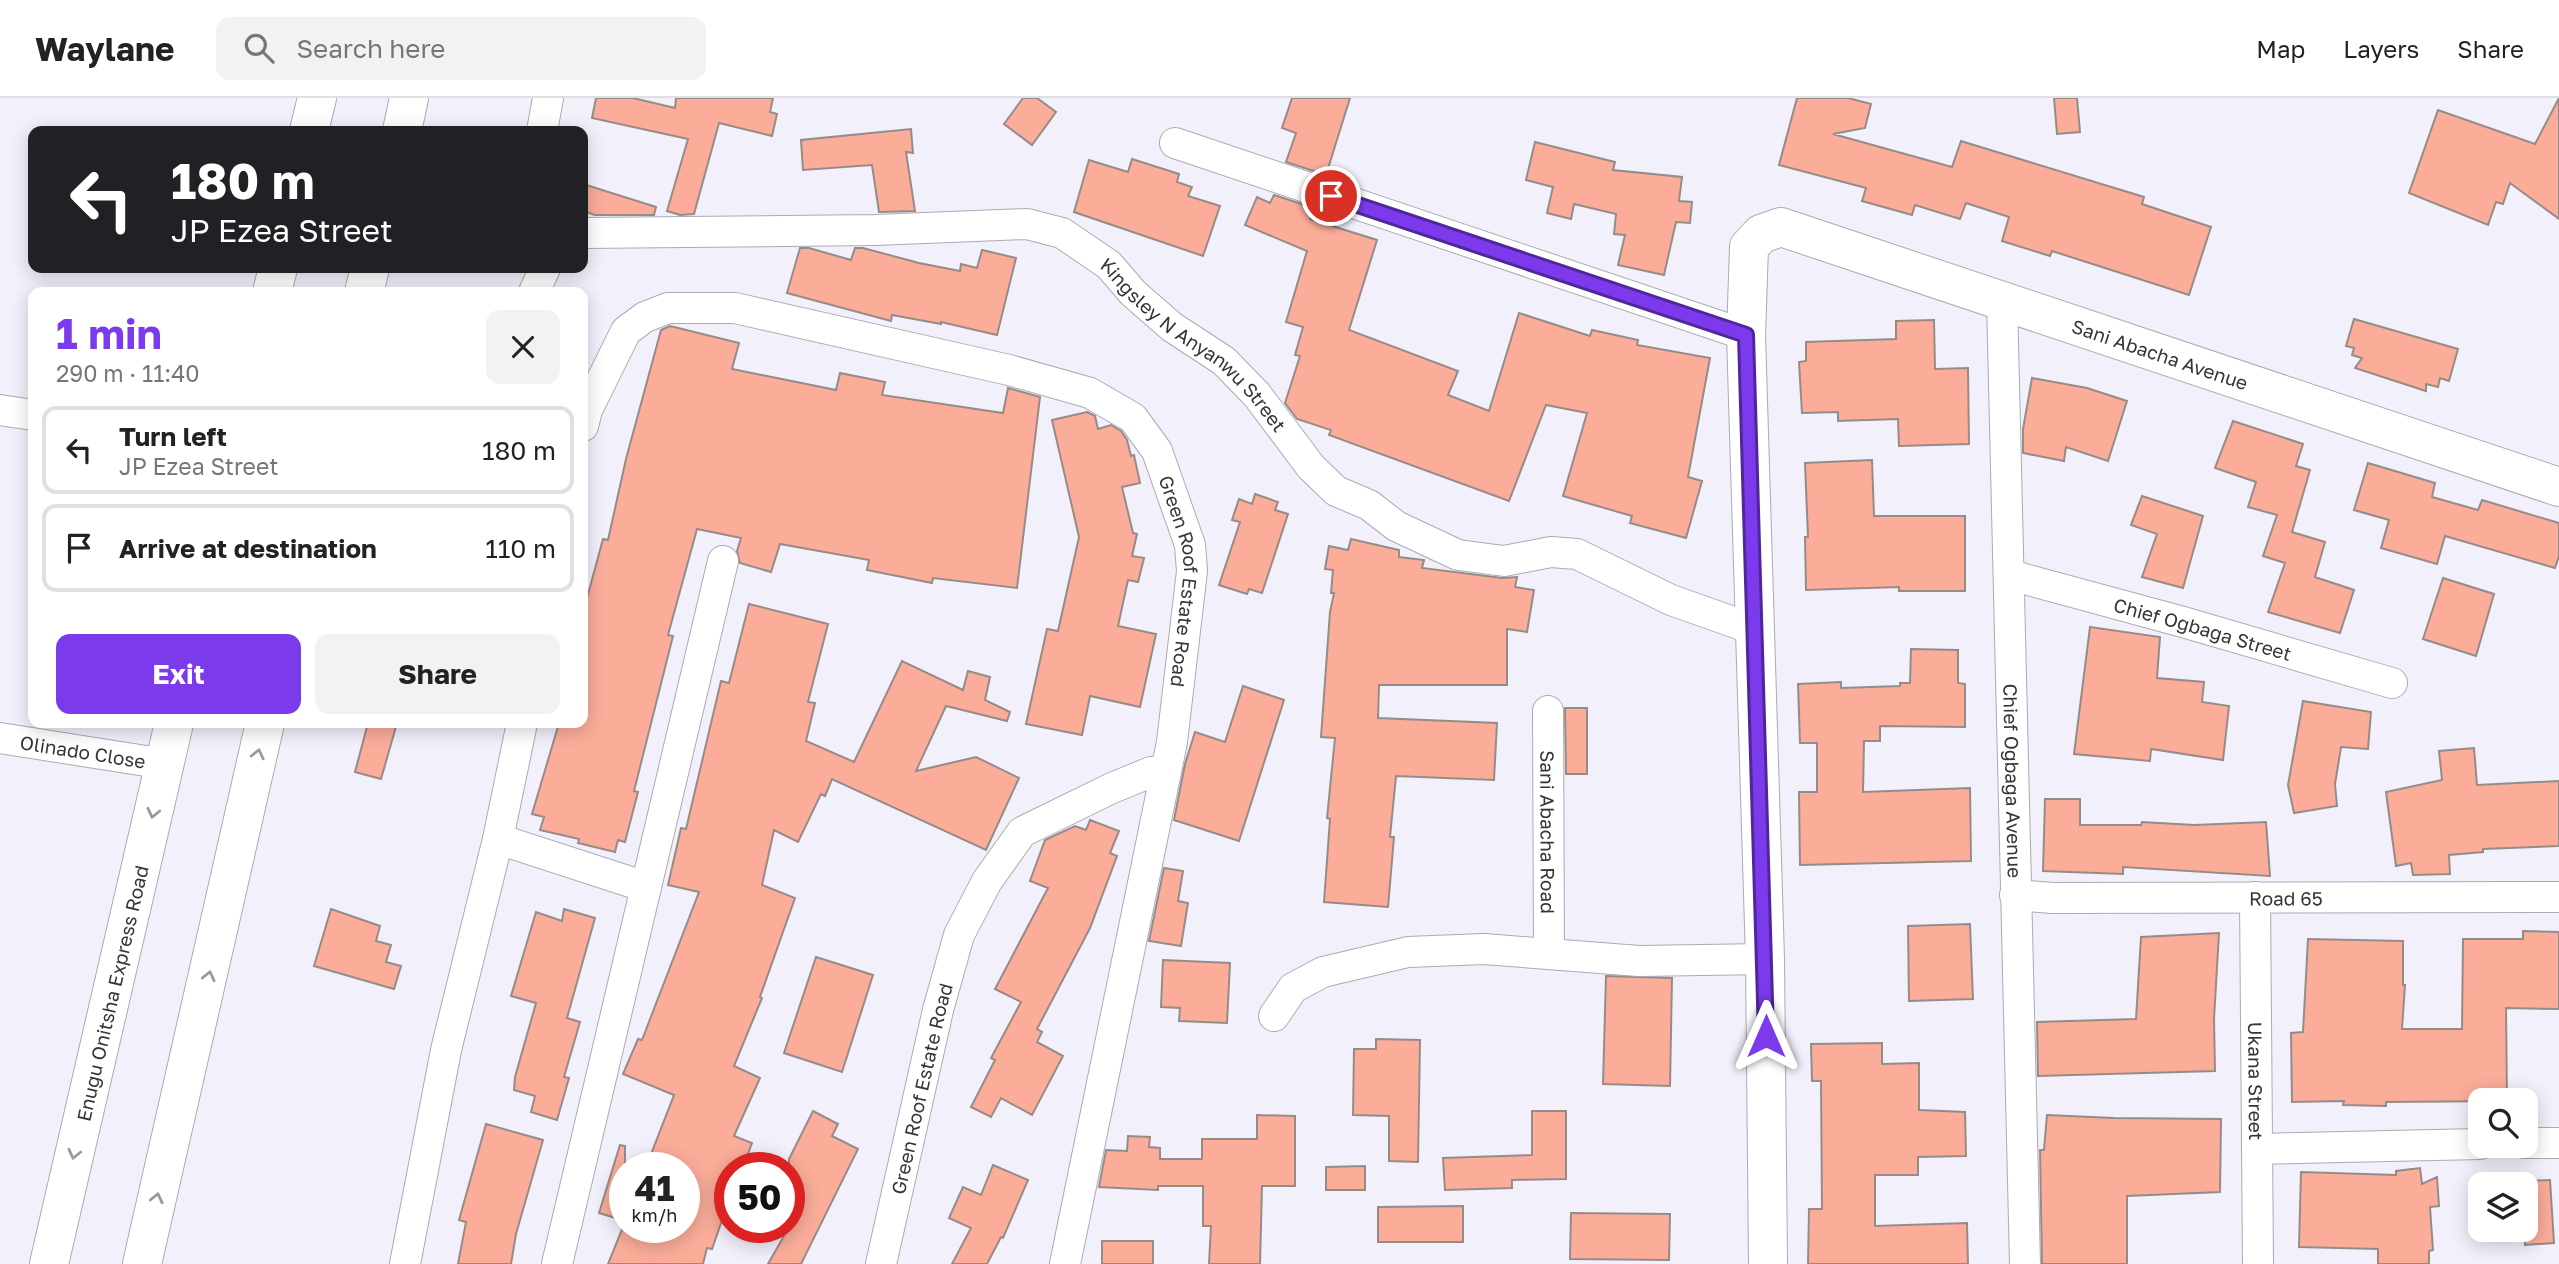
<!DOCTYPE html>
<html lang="en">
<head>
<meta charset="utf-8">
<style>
	:root { --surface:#fff; --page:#f2f2f2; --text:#222; --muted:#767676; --line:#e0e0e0; --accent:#7c3aed }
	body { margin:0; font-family:"Golos Text",sans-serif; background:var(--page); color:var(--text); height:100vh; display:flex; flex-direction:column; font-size:26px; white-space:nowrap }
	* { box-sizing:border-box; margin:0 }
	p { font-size:23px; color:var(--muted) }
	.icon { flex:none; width:38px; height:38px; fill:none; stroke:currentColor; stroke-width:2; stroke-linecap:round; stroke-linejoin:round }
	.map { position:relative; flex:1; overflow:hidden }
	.details { position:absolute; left:28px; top:189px; width:560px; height:441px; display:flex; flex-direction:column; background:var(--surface); border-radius:14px; box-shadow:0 4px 18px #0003 }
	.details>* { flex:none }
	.guide { position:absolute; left:28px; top:28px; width:560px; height:147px; border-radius:14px; box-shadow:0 4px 18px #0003; background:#202124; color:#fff; overflow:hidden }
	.tools { position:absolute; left:2468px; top:990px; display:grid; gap:14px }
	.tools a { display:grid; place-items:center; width:70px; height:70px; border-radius:14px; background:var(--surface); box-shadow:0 4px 18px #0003; font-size:35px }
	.speed { position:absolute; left:609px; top:1054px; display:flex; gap:14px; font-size:35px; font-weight:700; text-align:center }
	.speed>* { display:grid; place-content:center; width:91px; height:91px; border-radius:50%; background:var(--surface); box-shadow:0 4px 18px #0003; line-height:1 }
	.speed small { font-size:18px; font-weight:400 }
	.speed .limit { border:10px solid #d22; background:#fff; color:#111 }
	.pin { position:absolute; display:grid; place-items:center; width:60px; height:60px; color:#fff; margin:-30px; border:4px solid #fff; border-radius:50%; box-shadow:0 2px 7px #0007 }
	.me { position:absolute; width:77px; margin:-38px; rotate:0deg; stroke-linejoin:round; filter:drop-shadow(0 0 5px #0008) }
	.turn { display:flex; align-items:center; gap:24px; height:147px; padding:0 28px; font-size:32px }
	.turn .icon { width:91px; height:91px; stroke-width:2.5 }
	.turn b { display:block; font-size:49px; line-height:60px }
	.round { display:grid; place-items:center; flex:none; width:74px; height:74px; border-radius:14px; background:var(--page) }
	.head { display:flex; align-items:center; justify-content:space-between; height:119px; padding:0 28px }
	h1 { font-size:42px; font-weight:700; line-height:52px; color:var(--accent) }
	.primary-button { display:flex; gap:14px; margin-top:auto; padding:14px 28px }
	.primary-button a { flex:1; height:80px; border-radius:14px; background:var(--accent); color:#fff; font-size:28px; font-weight:700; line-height:80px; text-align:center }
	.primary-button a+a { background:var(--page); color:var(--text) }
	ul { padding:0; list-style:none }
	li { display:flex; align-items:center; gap:21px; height:88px; margin:0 14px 10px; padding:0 14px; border:4px solid var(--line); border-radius:14px }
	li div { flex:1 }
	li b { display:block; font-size:26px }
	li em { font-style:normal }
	header { display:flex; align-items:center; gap:42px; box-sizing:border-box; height:98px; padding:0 35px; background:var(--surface); border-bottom:2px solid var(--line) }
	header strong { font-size:33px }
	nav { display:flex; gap:38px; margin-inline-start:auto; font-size:24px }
	.search { width:490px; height:63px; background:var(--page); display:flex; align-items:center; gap:18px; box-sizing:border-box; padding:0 24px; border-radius:14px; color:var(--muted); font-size:26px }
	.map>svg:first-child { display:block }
	.building { fill:#fbad9a; stroke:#978b88; stroke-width:2 }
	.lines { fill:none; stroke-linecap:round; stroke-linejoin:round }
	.street-casing { stroke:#acaab4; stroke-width:32 }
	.secondary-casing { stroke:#acaab4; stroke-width:40 }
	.highway-casing { stroke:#acaab4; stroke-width:40 }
	.street { stroke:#fff; stroke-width:30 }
	.secondary { stroke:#fff; stroke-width:38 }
	.highway { stroke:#fff; stroke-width:38 }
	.oneway { stroke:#9a9a9c }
	.route-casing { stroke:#51269a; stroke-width:18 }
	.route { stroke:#7c3aed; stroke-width:12 }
	.labels { text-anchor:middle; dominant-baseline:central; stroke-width:7; stroke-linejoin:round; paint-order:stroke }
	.street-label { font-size:19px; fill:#363539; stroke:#fff }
</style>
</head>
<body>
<header>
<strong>Waylane</strong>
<div class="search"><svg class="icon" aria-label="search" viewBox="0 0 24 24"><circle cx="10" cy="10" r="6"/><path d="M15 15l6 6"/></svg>Search here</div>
<nav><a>Map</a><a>Layers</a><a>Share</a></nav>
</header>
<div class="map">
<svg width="2559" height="1166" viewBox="0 0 2559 1166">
	<rect width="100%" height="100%" fill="#f2f0fb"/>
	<path class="building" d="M 596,0 L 633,0 L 675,10 L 676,0 L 773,0 L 770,14 L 777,16 L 772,38 L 719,25 L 694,116 L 680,117 L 667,113 L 688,41 L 592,20 Z
		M 1023,0 L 1037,0 L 1056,14 L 1032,47 L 1004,26 Z
		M 1292,0 L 1350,0 L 1326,77 L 1286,64 L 1296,35 L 1282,30 Z
		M 1797,0 L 1848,0 L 1871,6 L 1865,30 L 1833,36 L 1952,69 L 1961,43 L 2144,99 L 2142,106 L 2211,129 L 2189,197 L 2052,153 L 2050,158 L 2002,143 L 2009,119 L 1966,105 L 1960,121 L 1915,107 L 1912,117 L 1862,103 L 1866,90 L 1779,67 Z
		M 2054,0 L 2077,0 L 2080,34 L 2057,36 Z
		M 2559,0 L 2559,121 L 2510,85 L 2503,106 L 2496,104 L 2488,127 L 2409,95 L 2438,12 L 2535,46 Z
		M 911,31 L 913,55 L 906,54 L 915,113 L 879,114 L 872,67 L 803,72 L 801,42 Z
		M 1535,44 L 1615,64 L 1613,72 L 1682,79 L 1679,103 L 1692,104 L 1690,125 L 1676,124 L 1664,177 L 1618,167 L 1625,137 L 1614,136 L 1616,116 L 1574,106 L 1571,121 L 1547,115 L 1553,89 L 1526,82 Z
		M 1132,61 L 1179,76 L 1177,84 L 1192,89 L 1188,98 L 1220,108 L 1203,158 L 1074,114 L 1089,62 L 1128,74 Z
		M 583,86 L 656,109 L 654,117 L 595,117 L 583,113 Z
		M 1274,97 L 1314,110 L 1310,121 L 1377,142 L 1349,232 L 1458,273 L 1448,297 L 1489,313 L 1519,215 L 1590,238 L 1592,232 L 1638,242 L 1637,247 L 1710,260 L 1688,379 L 1702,383 L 1686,440 L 1630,425 L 1632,418 L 1563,398 L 1587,315 L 1546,307 L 1509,403 L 1329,337 L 1331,332 L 1297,321 L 1285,305 L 1300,258 L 1295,257 L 1303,229 L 1286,224 L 1307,153 L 1245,127 L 1257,99 L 1270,105 Z
		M 800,150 L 809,150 L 851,162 L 855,150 L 863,150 L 919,165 L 960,173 L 961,166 L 977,170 L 982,152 L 1016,160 L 997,237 L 941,224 L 941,226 L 892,217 L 891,223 L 787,195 Z
		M 2354,221 L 2458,251 L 2449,283 L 2440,280 L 2438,289 L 2426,286 L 2426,293 L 2355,270 L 2362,260 L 2352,257 L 2354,250 L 2346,248 Z
		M 1934,222 L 1935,271 L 1968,270 L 1969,346 L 1899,348 L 1898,321 L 1838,323 L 1838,314 L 1802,315 L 1799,264 L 1806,263 L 1806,244 L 1896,241 L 1896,223 Z
		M 670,228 L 739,245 L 732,271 L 836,292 L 840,275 L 885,284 L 882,297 L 1003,315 L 1008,290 L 1040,299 L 1017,490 L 933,480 L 932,485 L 867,472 L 869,462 L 780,446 L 771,474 L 740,465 L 737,453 L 741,440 L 697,431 L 668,537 L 673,538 L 634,693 L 638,694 L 625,744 L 618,742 L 615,754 L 578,745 L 579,741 L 540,732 L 544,719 L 532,716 L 559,625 L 583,625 L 583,515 L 603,441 L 608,442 L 626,361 L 661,232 Z
		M 2032,280 L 2087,290 L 2127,303 L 2108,363 L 2066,349 L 2064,363 L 2023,355 L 2023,331 Z
		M 1087,314 L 1095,318 L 1098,331 L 1111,327 L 1121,333 L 1127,342 L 1131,358 L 1134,357 L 1140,385 L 1122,389 L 1133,435 L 1137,436 L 1132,458 L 1144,460 L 1138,484 L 1128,482 L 1118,528 L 1156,536 L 1140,609 L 1090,598 L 1082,637 L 1026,626 L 1047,531 L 1058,533 L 1079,439 L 1052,322 Z
		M 2233,323 L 2303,346 L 2296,368 L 2310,372 L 2292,434 L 2325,444 L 2315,479 L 2354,492 L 2340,535 L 2268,514 L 2285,465 L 2263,458 L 2277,417 L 2248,409 L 2256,384 L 2215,370 Z
		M 1872,362 L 1874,418 L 1965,418 L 1965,493 L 1899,493 L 1899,489 L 1806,492 L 1805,439 L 1808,439 L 1805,365 Z
		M 2368,365 L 2435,385 L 2432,399 L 2478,412 L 2482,402 L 2559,425 L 2559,458 L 2555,470 L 2445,438 L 2437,466 L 2381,450 L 2389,422 L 2354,412 Z
		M 1255,396 L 1278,404 L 1275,412 L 1288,416 L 1262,495 L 1249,491 L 1247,496 L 1219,487 L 1240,424 L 1232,422 L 1239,401 L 1252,406 Z
		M 2142,398 L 2203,418 L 2183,490 L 2142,479 L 2157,436 L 2131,427 Z
		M 1351,441 L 1399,452 L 1399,459 L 1424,462 L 1422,470 L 1502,480 L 1517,479 L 1515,489 L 1534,492 L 1527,534 L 1507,531 L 1507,587 L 1379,587 L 1378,620 L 1497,625 L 1494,682 L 1396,678 L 1390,739 L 1394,739 L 1388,809 L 1324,804 L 1330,721 L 1327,720 L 1335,640 L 1321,639 L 1330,514 L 1334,495 L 1331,495 L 1333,472 L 1325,471 L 1329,448 L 1348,452 Z
		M 2443,480 L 2494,496 L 2476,558 L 2423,541 Z
		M 749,506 L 828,526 L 808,604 L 815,605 L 806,643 L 854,664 L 902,563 L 963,592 L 968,573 L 990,579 L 985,602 L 1010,614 L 1007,623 L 946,608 L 916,673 L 976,659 L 1019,680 L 986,752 L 832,681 L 825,698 L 821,696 L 798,744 L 774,732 L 762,787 L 795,800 L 760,899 L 762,900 L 734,968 L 760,980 L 734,1038 L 752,1045 L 743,1069 L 730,1069 L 730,1099 L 712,1151 L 707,1150 L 703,1166 L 608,1166 L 623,1129 L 684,1129 L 684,1069 L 661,1069 L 648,1064 L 674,997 L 623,976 L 638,941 L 642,942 L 699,794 L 668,787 L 681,730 L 686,731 L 721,583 L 729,585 Z
		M 2090,529 L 2160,539 L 2157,580 L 2204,584 L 2202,604 L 2229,608 L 2223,662 L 2151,651 L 2150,663 L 2074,656 Z
		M 1911,551 L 1958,552 L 1958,585 L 1965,586 L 1965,629 L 1880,628 L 1880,643 L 1864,643 L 1863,694 L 1970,690 L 1971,763 L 1800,767 L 1799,694 L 1817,694 L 1817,645 L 1800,645 L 1798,586 L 1841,584 L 1841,590 L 1900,588 L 1900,585 L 1910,585 Z
		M 1243,588 L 1284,602 L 1239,743 L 1174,722 L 1185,666 L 1195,634 L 1225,644 Z
		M 2303,603 L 2371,614 L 2368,651 L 2341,649 L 2335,686 L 2337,708 L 2294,715 L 2288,687 Z
		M 1565,610 L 1587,610 L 1587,676 L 1566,676 Z
		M 368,625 L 397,625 L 381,681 L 355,674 Z
		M 2474,650 L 2477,687 L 2559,683 L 2559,748 L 2483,751 L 2483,754 L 2449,757 L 2450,776 L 2413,777 L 2411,765 L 2396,768 L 2386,694 L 2442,682 L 2439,653 Z
		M 2045,701 L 2080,701 L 2080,727 L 2141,727 L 2142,724 L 2194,727 L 2266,724 L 2270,778 L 2123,769 L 2123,776 L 2043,773 Z
		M 1090,722 L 1119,733 L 1110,755 L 1117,758 L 1090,830 L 1037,931 L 1042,934 L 1037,944 L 1063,958 L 1032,1017 L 1001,1000 L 991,1019 L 971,1009 L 995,962 L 991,960 L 1021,904 L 995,891 L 1048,790 L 1030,783 L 1045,742 L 1075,728 L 1086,732 Z
		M 1164,770 L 1183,773 L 1178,803 L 1188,805 L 1181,848 L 1149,843 Z
		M 331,811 L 380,828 L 376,843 L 391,847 L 386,864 L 401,868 L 394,891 L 314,868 Z
		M 564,811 L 595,820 L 567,920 L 580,924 L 564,979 L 569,980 L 557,1022 L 531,1014 L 535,998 L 514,992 L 515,979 L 536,905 L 511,898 L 536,814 L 562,823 Z
		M 1970,826 L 1973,901 L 1909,903 L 1908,828 Z
		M 2523,833 L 2559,834 L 2559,911 L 2506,910 L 2507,1003 L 2386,1004 L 2386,1008 L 2343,1007 L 2344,1003 L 2292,1004 L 2291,935 L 2303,934 L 2308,841 L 2403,843 L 2403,887 L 2405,887 L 2402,931 L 2462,931 L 2463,841 L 2523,841 Z
		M 2219,835 L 2214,921 L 2215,973 L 2038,978 L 2037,924 L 2136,921 L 2141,839 Z
		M 816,859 L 873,877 L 842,974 L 784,955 Z
		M 1163,862 L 1230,865 L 1227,925 L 1179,923 L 1180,910 L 1161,909 Z
		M 1606,878 L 1672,880 L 1670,988 L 1603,986 Z
		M 1376,941 L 1420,942 L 1418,1064 L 1389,1063 L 1389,1018 L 1353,1017 L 1354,951 L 1376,951 Z
		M 1882,945 L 1882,966 L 1919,965 L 1919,1012 L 1965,1014 L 1966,1058 L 1918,1059 L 1918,1077 L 1875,1077 L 1875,1128 L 1967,1125 L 1968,1166 L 1808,1166 L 1809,1111 L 1822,1111 L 1821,983 L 1812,983 L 1811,946 Z
		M 813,1013 L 838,1026 L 832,1038 L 858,1051 L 801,1166 L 768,1166 L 789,1129 L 789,1061 Z
		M 1532,1013 L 1566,1013 L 1566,1081 L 1512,1082 L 1512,1090 L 1445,1092 L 1443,1060 L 1532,1057 Z
		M 1257,1017 L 1295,1018 L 1295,1088 L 1262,1088 L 1260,1166 L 1209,1166 L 1211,1128 L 1203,1128 L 1203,1088 L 1158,1088 L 1158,1092 L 1099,1089 L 1106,1052 L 1127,1053 L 1128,1038 L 1150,1039 L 1149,1049 L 1160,1050 L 1160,1061 L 1202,1061 L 1202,1041 L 1257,1041 Z
		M 2047,1017 L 2114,1020 L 2221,1021 L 2220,1094 L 2127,1098 L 2127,1166 L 2042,1166 L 2040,1052 L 2044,1052 Z
		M 486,1026 L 543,1042 L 516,1136 L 511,1166 L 458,1166 L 466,1124 L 459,1122 Z
		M 620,1047 L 625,1048 L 625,1123 L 599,1115 Z
		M 993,1067 L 1028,1082 L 1003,1140 L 1001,1139 L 987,1166 L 952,1166 L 971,1130 L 949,1120 L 963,1089 L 981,1097 Z
		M 1365,1068 L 1365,1092 L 1326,1092 L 1326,1069 Z
		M 2420,1070 L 2422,1086 L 2437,1079 L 2439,1108 L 2430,1109 L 2433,1152 L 2429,1153 L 2429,1166 L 2378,1166 L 2378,1151 L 2299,1149 L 2301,1074 L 2396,1077 L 2396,1073 Z
		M 2550,1082 L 2554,1145 L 2525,1147 L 2525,1083 Z
		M 1463,1108 L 1463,1144 L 1378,1144 L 1378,1109 Z
		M 1571,1115 L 1670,1116 L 1669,1162 L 1570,1161 Z
		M 1102,1143 L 1153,1143 L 1153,1166 L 1102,1166 Z"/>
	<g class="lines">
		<g class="street-casing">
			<g id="street">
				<path d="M 542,33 L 548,0"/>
				<path d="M 1175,45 L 1746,237"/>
				<path id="s1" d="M 583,135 L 875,132 L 1027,126 L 1062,135 L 1109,167 L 1133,195 L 1172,229 L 1224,263 L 1257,297 L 1311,369 L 1336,393 L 1369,407 L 1396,428 L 1458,457 L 1504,463 L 1551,454 L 1577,456 L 1671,502 L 1753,531"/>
				<path d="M 534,194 L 545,170"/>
				<path id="s2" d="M 2002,202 L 2025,1166"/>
				<path d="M 0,312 L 33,317"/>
				<path id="s3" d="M 583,328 L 587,312 L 626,233 L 645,219 L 668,210 L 735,210 L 1009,272 L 1090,295 L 1133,320 L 1157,353 L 1190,447 L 1192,473 L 1172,644 L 1065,1166"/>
				<path id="s4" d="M 2010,477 L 2183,524 L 2392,585"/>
				<path id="s5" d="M 1548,613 L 1549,854"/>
				<path id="s6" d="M 0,640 L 165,666"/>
				<path d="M 498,741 L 646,789"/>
				<path id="s7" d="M 2015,797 L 2053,800 L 2559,799"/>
				<path id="s8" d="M 2255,799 L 2258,1166"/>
				<path d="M 1274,918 L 1293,890 L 1323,874 L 1408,854 L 1484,851 L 1639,863 L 1765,861"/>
				<path d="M 2525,1045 L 2559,1045"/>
				<path d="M 2257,1051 L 2480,1046"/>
				<path d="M 405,1166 L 446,952 L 498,741 L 522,625"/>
				<path d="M 557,1166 L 723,463"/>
				<path id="s9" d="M 881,1166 L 938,912 L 959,837 L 987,783 L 1022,734 L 1112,690 L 1151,674 L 1166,673"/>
			</g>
		</g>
		<g class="secondary-casing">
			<g id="secondary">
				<path id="s10" d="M 1768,1166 L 1765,861 L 1746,237 L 1749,149 L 1761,136 L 1781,129 L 2559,389"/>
			</g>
		</g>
		<g class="highway-casing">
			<g id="highway">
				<path d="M 309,33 L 317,0"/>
				<path d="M 402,33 L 409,0"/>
				<path d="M 272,194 L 278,170"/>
				<path d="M 364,194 L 370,170"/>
				<path id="s11" d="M 49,1166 L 174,625"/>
				<path d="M 142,1166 L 265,625"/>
			</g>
		</g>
		<use href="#street" class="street"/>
		<use href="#secondary" class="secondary"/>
		<use href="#highway" class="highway"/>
	</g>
	<defs><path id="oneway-chevron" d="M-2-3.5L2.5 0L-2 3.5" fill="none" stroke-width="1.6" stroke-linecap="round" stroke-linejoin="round" transform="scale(1.75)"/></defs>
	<g class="oneway">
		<use href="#oneway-chevron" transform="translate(258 656) rotate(-77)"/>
		<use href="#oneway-chevron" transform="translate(153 715) rotate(103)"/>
		<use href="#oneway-chevron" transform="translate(209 878) rotate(-77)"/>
		<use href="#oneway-chevron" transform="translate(74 1056) rotate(103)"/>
		<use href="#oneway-chevron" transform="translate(157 1100) rotate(-77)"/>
	</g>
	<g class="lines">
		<g class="route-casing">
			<path id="route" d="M 1331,98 L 1746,237 L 1766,938"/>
		</g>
		<use href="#route" class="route"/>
	</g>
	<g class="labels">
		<g class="street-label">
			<text stroke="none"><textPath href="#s1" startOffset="654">Kingsley N Anyanwu Street</textPath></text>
			<text stroke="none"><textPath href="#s10" startOffset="1456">Sani Abacha Avenue</textPath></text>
			<text stroke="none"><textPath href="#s3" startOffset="810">Green Roof Estate Road</textPath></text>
			<text stroke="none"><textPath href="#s4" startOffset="200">Chief Ogbaga Street</textPath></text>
			<text stroke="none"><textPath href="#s6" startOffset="84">Olinado Close</textPath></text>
			<text stroke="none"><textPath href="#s2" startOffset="481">Chief Ogbaga Avenue</textPath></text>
			<text stroke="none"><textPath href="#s5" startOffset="121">Sani Abacha Road</textPath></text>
			<text stroke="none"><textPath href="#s7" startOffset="271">Road 65</textPath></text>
			<text stroke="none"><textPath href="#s11" startOffset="278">Enugu Onitsha Express Road</textPath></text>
			<text stroke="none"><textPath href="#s8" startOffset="184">Ukana Street</textPath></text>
			<text stroke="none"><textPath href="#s9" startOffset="180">Green Roof Estate Road</textPath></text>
		</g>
	</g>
</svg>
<div class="tools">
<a><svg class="icon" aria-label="search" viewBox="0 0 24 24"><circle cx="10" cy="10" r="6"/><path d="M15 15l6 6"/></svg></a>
<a><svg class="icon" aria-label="layers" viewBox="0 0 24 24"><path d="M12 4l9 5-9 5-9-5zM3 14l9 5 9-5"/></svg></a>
</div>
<div class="speed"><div>41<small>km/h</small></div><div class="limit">50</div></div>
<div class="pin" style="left:1331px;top:98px;background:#d93025"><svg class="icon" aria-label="arrive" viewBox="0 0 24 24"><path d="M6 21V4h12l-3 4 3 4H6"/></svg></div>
<svg class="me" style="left:1766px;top:938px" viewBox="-20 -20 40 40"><path d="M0-17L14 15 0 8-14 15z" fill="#7c3aed" stroke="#fff" stroke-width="4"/></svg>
<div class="guide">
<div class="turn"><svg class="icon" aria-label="left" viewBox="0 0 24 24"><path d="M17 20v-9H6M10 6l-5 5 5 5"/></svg><div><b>180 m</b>JP Ezea Street</div></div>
</div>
<section class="details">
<div class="head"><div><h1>1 min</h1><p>290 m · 11:40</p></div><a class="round"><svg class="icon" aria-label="close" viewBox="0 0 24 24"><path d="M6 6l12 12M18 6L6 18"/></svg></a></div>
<ul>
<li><svg class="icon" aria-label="left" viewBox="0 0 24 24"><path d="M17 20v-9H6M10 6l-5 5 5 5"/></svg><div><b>Turn left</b><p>JP Ezea Street</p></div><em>180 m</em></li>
<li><svg class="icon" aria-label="arrive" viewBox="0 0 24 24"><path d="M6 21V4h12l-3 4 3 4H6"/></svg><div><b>Arrive at destination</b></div><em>110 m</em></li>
</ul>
<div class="primary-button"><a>Exit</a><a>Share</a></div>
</section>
</div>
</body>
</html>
